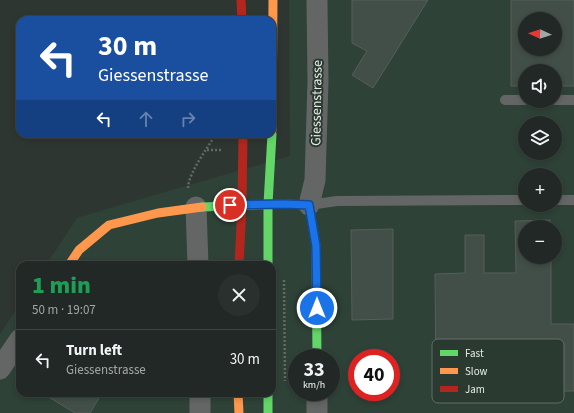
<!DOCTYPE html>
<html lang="en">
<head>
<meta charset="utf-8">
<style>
	:root { --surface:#222826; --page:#2a302e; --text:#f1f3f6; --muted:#a2a6a7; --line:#3f4443 }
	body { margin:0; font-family:"Source Sans 3",sans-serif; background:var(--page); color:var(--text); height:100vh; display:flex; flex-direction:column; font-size:15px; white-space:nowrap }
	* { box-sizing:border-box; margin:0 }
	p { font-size:13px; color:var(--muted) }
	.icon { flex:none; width:22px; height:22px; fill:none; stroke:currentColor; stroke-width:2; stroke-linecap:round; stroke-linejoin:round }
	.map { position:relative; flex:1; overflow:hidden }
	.panel { position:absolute; left:16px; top:261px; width:260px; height:136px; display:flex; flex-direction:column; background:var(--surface); border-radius:12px; box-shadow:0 2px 6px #0003,0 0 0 1px var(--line) }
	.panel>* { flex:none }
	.guide { position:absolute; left:16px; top:16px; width:260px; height:122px; border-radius:12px; box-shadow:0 2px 6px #0003,0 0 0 1px var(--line); background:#1a4fa0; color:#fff; overflow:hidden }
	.needle { width:26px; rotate:273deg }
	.buttons { position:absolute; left:518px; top:12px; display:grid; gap:8px }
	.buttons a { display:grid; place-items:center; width:44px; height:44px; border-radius:50%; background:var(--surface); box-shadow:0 2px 6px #0003,0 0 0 1px var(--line); font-size:20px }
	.speed { position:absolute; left:288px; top:349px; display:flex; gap:8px; font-size:20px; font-weight:700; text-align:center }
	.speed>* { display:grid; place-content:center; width:52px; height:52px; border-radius:50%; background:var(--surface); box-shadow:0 2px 6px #0003,0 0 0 1px var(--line); line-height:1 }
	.speed small { font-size:10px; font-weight:400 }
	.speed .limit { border:6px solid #d22; background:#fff; color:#111 }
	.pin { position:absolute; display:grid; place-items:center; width:34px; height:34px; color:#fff; margin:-17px; border:2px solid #fff; border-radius:50%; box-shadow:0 1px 4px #0007 }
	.me { position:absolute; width:44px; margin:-22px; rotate:0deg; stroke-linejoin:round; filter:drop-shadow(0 0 3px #0008) }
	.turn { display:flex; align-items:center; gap:14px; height:84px; padding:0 16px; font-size:18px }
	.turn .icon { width:52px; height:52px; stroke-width:2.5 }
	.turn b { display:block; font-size:28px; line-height:34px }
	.lanes { display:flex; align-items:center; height:38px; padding:0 16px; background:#0003; justify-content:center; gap:20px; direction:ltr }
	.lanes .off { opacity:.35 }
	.round { display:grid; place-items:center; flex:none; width:42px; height:42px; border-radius:21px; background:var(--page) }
	.headline { display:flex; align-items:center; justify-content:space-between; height:68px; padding:0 16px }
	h1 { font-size:24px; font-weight:800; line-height:30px; color:#1e9e55 }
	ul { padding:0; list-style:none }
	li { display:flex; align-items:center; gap:12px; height:60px; padding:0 16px; border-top:1px solid var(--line) }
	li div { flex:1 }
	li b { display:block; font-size:15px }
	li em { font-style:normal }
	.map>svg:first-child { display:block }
	.built { fill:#2e4237; fill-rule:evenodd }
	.building { fill:#424f48; stroke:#565e5a; fill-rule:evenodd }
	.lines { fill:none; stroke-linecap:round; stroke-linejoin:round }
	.path { stroke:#646866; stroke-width:2.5; stroke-dasharray:2 2; stroke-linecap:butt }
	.lane { stroke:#636664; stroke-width:10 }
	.street { stroke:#636664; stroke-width:21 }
	.fast { stroke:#63d668; stroke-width:9 }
	.slow { stroke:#ff974d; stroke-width:9 }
	.jam { stroke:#b3261e; stroke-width:9 }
	.route-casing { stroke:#114b97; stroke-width:10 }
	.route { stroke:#1a73e8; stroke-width:7 }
	.labels { text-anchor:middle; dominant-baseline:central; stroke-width:4; stroke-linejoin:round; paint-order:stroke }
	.street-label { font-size:14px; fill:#e1eae4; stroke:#2b3a31 }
	.key { fill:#2b3a31; stroke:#626f67; stroke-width:1 }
	.key-label { font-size:11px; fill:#e1eae4 }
</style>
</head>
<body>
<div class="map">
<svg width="574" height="413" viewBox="0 0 574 413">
	<rect width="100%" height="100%" fill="#2e3632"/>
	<path class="built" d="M 289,0 L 574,0 L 574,413 L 0,413 L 0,334 L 20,304 L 20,393 L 272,393 L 272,265 L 46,265 L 77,218 L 175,189 L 290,156 ZM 525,19 L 555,19 L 555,49 L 525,49 ZM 525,71 L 555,71 L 555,101 L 525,101 ZM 525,123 L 555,123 L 555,153 L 525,153 ZM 525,175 L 555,175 L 555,205 L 525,205 ZM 525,227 L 555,227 L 555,257 L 525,257 ZM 297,358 L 331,358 L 331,392 L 297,392 ZM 357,358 L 391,358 L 391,392 L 357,392 Z"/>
	<path class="building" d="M 352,0 L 428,0 L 373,88 L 352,75 L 367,51 L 352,43 Z
		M 511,0 L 574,0 L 574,86 L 555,86 L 555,71 L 525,71 L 525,86 L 511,86 ZM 525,19 L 555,19 L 555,49 L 525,49 Z
		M 550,220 L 550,227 L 525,227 L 525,257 L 551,257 L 551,324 L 574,324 L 574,391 L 436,393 L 435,274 L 465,273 L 465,235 L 484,235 L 484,273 L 516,273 L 515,221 Z
		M 393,229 L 393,319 L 352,320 L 351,230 Z
		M 42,393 L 102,393 L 90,413 L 75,413 Z"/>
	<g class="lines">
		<path class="path" d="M 207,150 L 222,150
			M 188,188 C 188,174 208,147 216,134
			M 284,280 L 285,381"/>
		<path class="lane" d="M 505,100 L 525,100
			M 555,100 L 574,100
			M 555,200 L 574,200
			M 309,205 L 337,201 L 525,200"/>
		<path class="street" d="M 309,205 L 315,180 L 318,81 L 317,0
			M 196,207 L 198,265
			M 0,369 L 20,339
			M 317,392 L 317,413
			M 200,393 L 200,413"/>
		<path class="fast" d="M 202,207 L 284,204 L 309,205 L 316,246 L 317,358
			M 268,265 L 268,204 L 272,134
			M 268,393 L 268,413"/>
		<path class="slow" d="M 272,130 L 273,0
			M 69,265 L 79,250 L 109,225 L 158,213 L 202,207
			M 238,393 L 239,413"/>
		<path class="jam" d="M 241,0 L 242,20
			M 239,265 L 242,205 L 243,134"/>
	</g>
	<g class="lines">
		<g class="route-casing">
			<path id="route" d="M 230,205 L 284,204 L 309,205 L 316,246 L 317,308"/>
		</g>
		<use href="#route" class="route"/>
	</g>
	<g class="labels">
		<g class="street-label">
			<text transform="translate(317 103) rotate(-89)">Giessenstrasse</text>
		</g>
	</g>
	<rect x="432" y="339" width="132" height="64" rx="6" class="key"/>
	<rect x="440" y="350" width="18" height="6" fill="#63d668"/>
	<rect x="440" y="368" width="18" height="6" fill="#ff974d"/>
	<rect x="440" y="386" width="18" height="6" fill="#b3261e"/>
	<g class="key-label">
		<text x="465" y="357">Fast</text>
		<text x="465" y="375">Slow</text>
		<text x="465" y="393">Jam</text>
	</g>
</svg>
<div class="buttons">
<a><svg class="needle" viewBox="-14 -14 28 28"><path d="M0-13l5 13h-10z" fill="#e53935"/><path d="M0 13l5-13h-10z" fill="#a2a6a7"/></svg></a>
<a><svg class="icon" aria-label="sound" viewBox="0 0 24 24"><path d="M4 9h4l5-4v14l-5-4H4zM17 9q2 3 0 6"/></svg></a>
<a><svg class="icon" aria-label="layers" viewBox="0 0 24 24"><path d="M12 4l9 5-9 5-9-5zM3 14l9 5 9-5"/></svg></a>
<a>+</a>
<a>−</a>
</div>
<div class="speed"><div>33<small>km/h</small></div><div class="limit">40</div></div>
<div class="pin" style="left:230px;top:205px;background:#d93025"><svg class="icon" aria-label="arrive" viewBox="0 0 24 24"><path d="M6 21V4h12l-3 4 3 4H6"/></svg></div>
<svg class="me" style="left:317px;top:308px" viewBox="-20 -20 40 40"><circle r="17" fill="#1a73e8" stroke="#fff" stroke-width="3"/><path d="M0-11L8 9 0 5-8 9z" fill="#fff"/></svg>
<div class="guide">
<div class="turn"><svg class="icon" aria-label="left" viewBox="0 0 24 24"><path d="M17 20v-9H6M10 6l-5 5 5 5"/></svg><div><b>30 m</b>Giessenstrasse</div></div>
<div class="lanes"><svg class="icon" aria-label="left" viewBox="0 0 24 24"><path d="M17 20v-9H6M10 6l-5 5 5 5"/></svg><svg class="icon off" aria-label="ahead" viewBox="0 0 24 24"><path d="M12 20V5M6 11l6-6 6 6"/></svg><svg class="icon off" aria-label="right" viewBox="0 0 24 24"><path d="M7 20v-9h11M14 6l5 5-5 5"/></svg></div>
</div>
<section class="panel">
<div class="headline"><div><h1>1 min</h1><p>50 m · 19:07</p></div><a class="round"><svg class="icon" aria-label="close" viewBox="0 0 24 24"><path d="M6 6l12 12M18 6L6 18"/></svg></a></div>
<ul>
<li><svg class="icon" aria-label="left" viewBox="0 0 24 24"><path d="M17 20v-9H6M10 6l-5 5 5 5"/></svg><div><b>Turn left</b><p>Giessenstrasse</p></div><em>30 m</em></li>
</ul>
</section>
</div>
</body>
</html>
